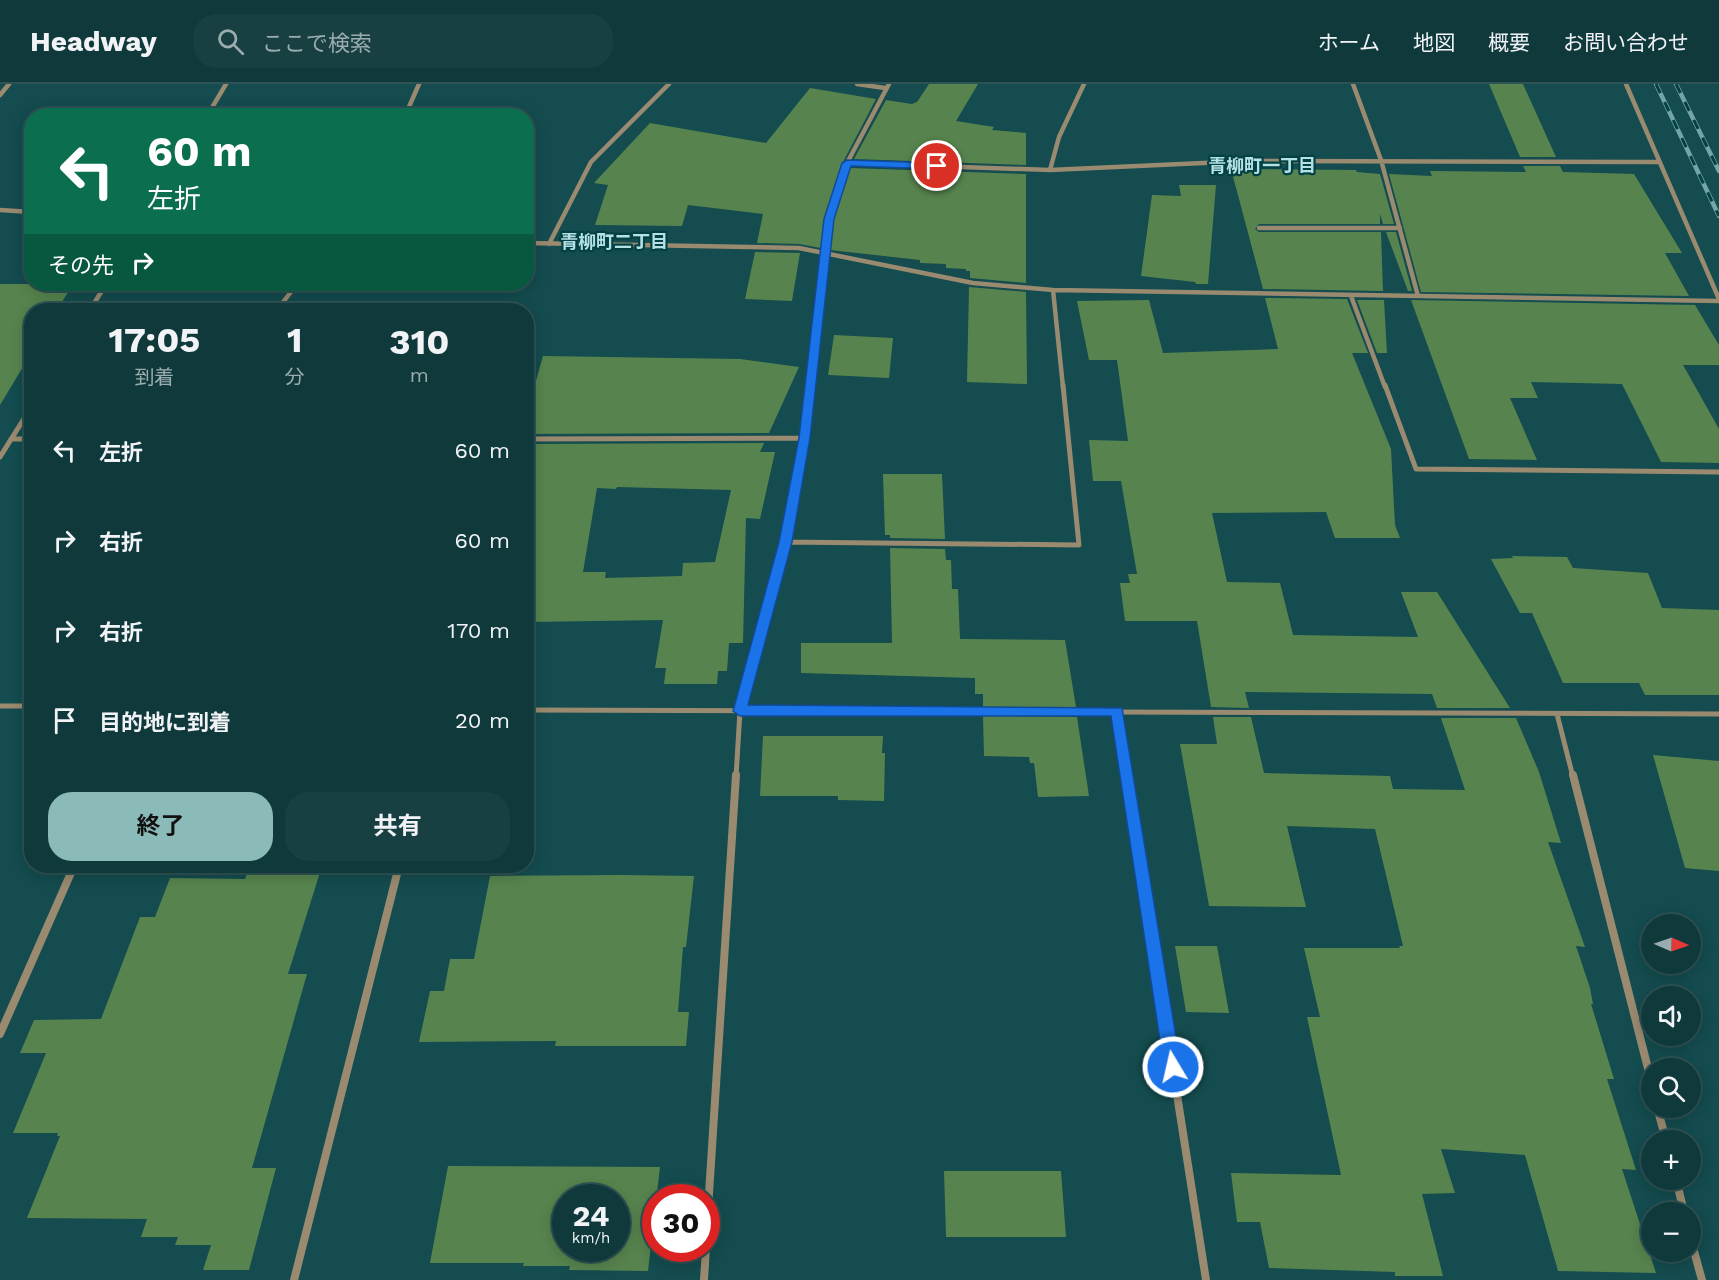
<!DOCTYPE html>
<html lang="ja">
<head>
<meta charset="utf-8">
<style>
	:root { --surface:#0f393b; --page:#184042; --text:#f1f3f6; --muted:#9bacaf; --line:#2f5355; --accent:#8bbbb9 }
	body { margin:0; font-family:"Work Sans","Noto Sans JP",sans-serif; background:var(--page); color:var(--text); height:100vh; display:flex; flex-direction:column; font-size:22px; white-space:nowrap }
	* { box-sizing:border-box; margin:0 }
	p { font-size:20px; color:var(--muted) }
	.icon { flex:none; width:33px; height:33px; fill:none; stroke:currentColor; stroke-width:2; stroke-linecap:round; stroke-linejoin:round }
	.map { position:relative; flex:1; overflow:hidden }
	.sheet { position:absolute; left:24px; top:219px; width:510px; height:570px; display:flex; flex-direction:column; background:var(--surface); border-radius:24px; box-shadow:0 3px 15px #0003,0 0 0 2px var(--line) }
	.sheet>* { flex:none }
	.banner { position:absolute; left:24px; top:24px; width:510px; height:183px; border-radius:24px; box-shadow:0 3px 15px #0003,0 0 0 2px var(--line); background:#0b6e4f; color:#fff; overflow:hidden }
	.needle { width:39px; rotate:92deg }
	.buttons { position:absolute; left:1641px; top:830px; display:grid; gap:12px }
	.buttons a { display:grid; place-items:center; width:60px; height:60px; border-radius:50%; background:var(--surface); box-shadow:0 3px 15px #0003,0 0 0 2px var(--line); font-size:30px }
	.speed { position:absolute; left:552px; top:1100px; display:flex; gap:12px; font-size:30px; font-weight:700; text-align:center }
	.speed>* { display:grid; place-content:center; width:78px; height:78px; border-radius:50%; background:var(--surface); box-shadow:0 3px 15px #0003,0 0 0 2px var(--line); line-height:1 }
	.speed small { font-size:15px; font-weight:400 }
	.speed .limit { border:9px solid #d22; background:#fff; color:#111 }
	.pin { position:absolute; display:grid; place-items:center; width:51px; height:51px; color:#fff; margin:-26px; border:3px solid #fff; border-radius:50%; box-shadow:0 2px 6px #0007 }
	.me { position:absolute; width:66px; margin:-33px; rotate:351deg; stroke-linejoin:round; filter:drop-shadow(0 0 4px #0008) }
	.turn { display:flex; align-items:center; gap:21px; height:126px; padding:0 24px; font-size:27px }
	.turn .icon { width:78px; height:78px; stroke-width:2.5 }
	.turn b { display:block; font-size:42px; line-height:51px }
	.then { display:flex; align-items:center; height:57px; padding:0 24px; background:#0003; gap:12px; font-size:22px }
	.eta { display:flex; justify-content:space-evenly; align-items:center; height:102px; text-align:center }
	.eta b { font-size:36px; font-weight:700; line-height:42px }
	.primary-button { display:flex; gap:12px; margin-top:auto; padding:12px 24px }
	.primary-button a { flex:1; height:69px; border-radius:24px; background:var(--accent); color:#111; font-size:24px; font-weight:700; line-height:69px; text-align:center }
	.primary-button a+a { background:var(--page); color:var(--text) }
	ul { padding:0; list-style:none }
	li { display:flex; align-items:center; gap:18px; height:90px; padding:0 24px }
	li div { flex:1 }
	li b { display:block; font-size:22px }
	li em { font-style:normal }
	header { display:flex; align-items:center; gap:36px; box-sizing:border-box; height:84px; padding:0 30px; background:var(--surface); border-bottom:2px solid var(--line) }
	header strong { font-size:28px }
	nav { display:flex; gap:33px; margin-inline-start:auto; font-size:21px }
	.search { width:420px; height:54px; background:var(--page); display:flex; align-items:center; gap:15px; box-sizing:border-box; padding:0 21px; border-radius:24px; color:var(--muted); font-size:22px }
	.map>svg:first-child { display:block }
	.building { fill:#57844e; fill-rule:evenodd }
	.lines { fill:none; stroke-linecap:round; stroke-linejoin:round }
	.minor-far2 { stroke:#9a8a70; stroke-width:4.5 }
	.minor-far1 { stroke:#9a8a70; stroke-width:5 }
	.minor { stroke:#9a8a70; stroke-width:8 }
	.rail-casing { stroke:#74a5a8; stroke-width:4.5 }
	.rail { stroke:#044144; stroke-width:3; stroke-dasharray:10; stroke-linecap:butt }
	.route { fill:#1a73e8; stroke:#114b97; stroke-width:1.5 }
	.labels { text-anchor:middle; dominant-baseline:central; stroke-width:4.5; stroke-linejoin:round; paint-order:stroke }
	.far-neighbourhood-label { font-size:18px; font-weight:bold; fill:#b4e1e3; stroke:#044144 }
</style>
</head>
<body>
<header>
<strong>Headway</strong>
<div class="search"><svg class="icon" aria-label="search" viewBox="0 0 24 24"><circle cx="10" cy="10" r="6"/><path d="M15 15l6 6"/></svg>ここで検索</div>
<nav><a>ホーム</a><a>地図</a><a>概要</a><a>お問い合わせ</a></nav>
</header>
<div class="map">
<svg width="1719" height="1196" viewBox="0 0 1719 1196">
	<rect width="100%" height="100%" fill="#144c4f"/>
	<path class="building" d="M 929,0 L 978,0 L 956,37 L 994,43 L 992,46 L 1026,49 L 1026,81 L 854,75 L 886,16 L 912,20 L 917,18 Z
		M 1489,0 L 1523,0 L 1556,73 L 1520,73 Z
		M 810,4 L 876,15 L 843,78 L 825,134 L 821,164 L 799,160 L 757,159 L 763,130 L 688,121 L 682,142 L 595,141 L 608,101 L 594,99 L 650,39 L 766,59 Z
		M 1523,82 L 1560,82 L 1563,88 L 1634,90 L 1682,169 L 1665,169 L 1689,212 L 1421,208 L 1389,90 L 1432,92 L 1430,87 L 1526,88 Z
		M 850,84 L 1026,90 L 1026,199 L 970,194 L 970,187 L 966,187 L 966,185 L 946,184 L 946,180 L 920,179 L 920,176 L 830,166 L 833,136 Z
		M 1231,85 L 1356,86 L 1357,88 L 1380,90 L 1394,140 L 1383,140 L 1380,130 L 1380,140 L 1259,140 L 1255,145 L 1259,148 L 1381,148 L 1383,207 L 1263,205 Z
		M 1179,101 L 1216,101 L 1208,200 L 1196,200 L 1195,198 L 1141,192 L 1152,111 L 1181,112 Z
		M 1386,148 L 1396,148 L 1412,207 L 1408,207 Z
		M 755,168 L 800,169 L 792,217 L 745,215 Z
		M 0,200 L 73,200 L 57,226 L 32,226 L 32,268 L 0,321 Z
		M 969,203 L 1026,208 L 1027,300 L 967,298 Z
		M 1265,214 L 1347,215 L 1368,269 L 1352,269 L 1391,365 L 1395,441 L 1400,454 L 1335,454 L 1326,428 L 1212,429 L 1227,498 L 1280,499 L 1293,551 L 1418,553 L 1401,508 L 1437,508 L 1510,624 L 1437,624 L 1432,610 L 1245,608 L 1249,624 L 1211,623 L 1197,537 L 1125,537 L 1120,499 L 1130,499 L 1128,490 L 1137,490 L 1121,397 L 1093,397 L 1089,356 L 1128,357 L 1117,276 L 1089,276 L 1077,217 L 1149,216 L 1163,269 L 1278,265 Z
		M 1357,216 L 1384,216 L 1387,269 L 1377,269 Z
		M 1411,216 L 1695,221 L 1719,261 L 1719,281 L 1683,281 L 1719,345 L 1719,379 L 1661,378 L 1622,300 L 1531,298 L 1538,314 L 1510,314 L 1537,376 L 1469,375 Z
		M 834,251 L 893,254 L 889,294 L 828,291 Z
		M 543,272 L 740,275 L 799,283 L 769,349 L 526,350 L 526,332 Z
		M 764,359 L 760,368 L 775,368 L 760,435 L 746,434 L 743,559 L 729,559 L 727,587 L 718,587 L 717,600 L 664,600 L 666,584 L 655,584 L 663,536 L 526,538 L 526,360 ZM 617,403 L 731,406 L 715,478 L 683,479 L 682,492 L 605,494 L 606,488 L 583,488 L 597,404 L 616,405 Z
		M 883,390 L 942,390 L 945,455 L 890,454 L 890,451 L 885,451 Z
		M 890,464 L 945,465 L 946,476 L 951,476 L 952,505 L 958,505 L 960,555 L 1065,556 L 1076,623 L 983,623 L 983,610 L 975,610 L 975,594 L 801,589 L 801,559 L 892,559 Z
		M 1512,472 L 1567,473 L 1573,484 L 1648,489 L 1662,524 L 1719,526 L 1719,611 L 1645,611 L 1639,599 L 1563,599 L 1532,529 L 1520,529 L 1491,475 L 1513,474 Z
		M 983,632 L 1077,633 L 1089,712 L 1038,713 L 1034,679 L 1030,679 L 1029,673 L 984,672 Z
		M 1213,633 L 1251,633 L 1264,689 L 1390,692 L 1393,705 L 1465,706 L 1441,634 L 1516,634 L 1539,688 L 1561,759 L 1548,758 L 1585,863 L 1576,862 L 1590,904 L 1593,920 L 1591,920 L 1614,995 L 1607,995 L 1636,1086 L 1622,1085 L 1656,1189 L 1558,1187 L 1525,1071 L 1441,1065 L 1455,1109 L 1422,1110 L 1443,1192 L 1395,1192 L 1395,1188 L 1269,1184 L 1260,1138 L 1237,1138 L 1231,1089 L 1341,1091 L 1307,933 L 1320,933 L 1304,864 L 1400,864 L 1399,862 L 1403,862 L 1375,745 L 1287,742 L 1306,823 L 1209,822 L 1180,660 L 1217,660 Z
		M 763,652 L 883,652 L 882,669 L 885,669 L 884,717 L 838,716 L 838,712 L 760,712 Z
		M 1653,671 L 1719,677 L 1719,787 L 1685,784 Z
		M 250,782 L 322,782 L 288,890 L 307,890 L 252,1084 L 276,1084 L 249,1186 L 203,1186 L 211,1161 L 175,1161 L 178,1153 L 141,1153 L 147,1135 L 27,1134 L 60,1052 L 57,1052 L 58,1049 L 13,1049 L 46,969 L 20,969 L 34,936 L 101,935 L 140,833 L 155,833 L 170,794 L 245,795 Z
		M 622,791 L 694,792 L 686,863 L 683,863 L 678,928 L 689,928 L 686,962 L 555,962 L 556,957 L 419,958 L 430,907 L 444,907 L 450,875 L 474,875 L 490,792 Z
		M 1175,862 L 1217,862 L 1229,929 L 1186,928 Z
		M 448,1082 L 660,1083 L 648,1187 L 569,1186 L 570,1182 L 523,1182 L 524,1179 L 430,1179 ZM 566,1113 L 616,1113 L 616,1164 L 566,1164 Z
		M 944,1087 L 1061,1087 L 1066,1153 L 946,1153 Z"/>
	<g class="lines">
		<path class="minor-far2" d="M 857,0 L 885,4
			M 1353,0 L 1381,76 L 1418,212
			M 1626,0 L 1719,215
			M 0,11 L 9,0
			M 207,32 L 226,0
			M 405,32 L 419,0
			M 847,79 L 1050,86 L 1247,77 L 1658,78
			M 1050,86 L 1059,53 L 1084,0
			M 0,126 L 32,128
			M 1259,144 L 1400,144
			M 526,159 L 799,164 L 973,199 L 1053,206 L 1719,217
			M 549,160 L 591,78 L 669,0
			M 1053,206 L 1063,303
			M 1351,212 L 1385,303
			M 90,226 L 106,200
			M 277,226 L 297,200
			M 811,303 L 829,135 L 847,79 L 889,0"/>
		<path class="minor-far1" d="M 1385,301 L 1416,385 L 1719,388
			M 11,355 L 32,355
			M 526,355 L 805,354
			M 0,373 L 32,322
			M 785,458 L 1079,461 L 1063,301
			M 0,622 L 32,622
			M 526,626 L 1719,630
			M 1117,627 L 1127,693
			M 1557,630 L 1573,693
			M 736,693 L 740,627 L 785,458 L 805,354 L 811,301"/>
		<path class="minor" d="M 1127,691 L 1206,1196
			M 1573,691 L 1652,1000
			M 0,950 L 74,782
			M 1657,1023 L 1666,1056
			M 1676,1095 L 1684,1128
			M 1690,1153 L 1702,1196
			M 706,1156 L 736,691
			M 294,1196 L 399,782
			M 704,1196 L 706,1164"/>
		<g class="rail-casing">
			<path id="rail" d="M 1656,0 L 1719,132
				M 1676,0 L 1719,87"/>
		</g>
		<use href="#rail" class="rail"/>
	</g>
	<path class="route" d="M 847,76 L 937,79 L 942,82 L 937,85 L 851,82 L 834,135 L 810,354 L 792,458 L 748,621 L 1122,624 L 1181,983 L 1179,988 L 1173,990 L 1167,988 L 1164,983 L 1111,632 L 740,632 L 733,627 L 779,458 L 799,354 L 824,135 L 842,79 Z"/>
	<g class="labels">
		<g class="far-neighbourhood-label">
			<text x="1262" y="81">青柳町一丁目</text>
			<text x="614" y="157">青柳町二丁目</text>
		</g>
	</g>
</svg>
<div class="buttons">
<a><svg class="needle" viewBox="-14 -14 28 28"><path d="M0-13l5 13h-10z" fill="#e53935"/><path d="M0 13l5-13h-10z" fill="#9bacaf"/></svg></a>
<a><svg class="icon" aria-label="sound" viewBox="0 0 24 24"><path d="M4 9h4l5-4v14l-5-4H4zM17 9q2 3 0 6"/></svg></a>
<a><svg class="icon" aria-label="search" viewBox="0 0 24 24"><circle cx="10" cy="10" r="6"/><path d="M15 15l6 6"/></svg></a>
<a>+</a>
<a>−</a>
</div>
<div class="speed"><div>24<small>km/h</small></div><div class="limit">30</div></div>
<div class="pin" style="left:937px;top:82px;background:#d93025"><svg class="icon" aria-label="arrive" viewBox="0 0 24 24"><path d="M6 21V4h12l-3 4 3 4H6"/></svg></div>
<svg class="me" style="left:1173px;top:983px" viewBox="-20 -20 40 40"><circle r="17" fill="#1a73e8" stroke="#fff" stroke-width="3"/><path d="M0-11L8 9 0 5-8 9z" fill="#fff"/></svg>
<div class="banner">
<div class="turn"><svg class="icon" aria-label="left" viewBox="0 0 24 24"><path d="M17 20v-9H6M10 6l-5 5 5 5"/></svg><div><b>60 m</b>左折</div></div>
<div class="then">その先<svg class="icon" aria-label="right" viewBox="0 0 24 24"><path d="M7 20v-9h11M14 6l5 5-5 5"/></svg></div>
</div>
<section class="sheet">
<div class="eta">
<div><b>17:05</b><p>到着</p></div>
<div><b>1</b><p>分</p></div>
<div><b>310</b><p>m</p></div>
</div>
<ul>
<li><svg class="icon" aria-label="left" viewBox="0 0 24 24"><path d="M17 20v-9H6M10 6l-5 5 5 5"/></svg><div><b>左折</b></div><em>60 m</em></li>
<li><svg class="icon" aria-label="right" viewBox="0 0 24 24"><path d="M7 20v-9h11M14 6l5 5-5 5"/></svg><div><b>右折</b></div><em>60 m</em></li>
<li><svg class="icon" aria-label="right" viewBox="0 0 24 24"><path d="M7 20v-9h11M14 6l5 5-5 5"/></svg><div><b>右折</b></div><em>170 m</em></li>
<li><svg class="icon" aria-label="arrive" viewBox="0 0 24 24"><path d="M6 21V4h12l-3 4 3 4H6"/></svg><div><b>目的地に到着</b></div><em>20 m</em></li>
</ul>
<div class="primary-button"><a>終了</a><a>共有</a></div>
</section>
</div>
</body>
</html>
